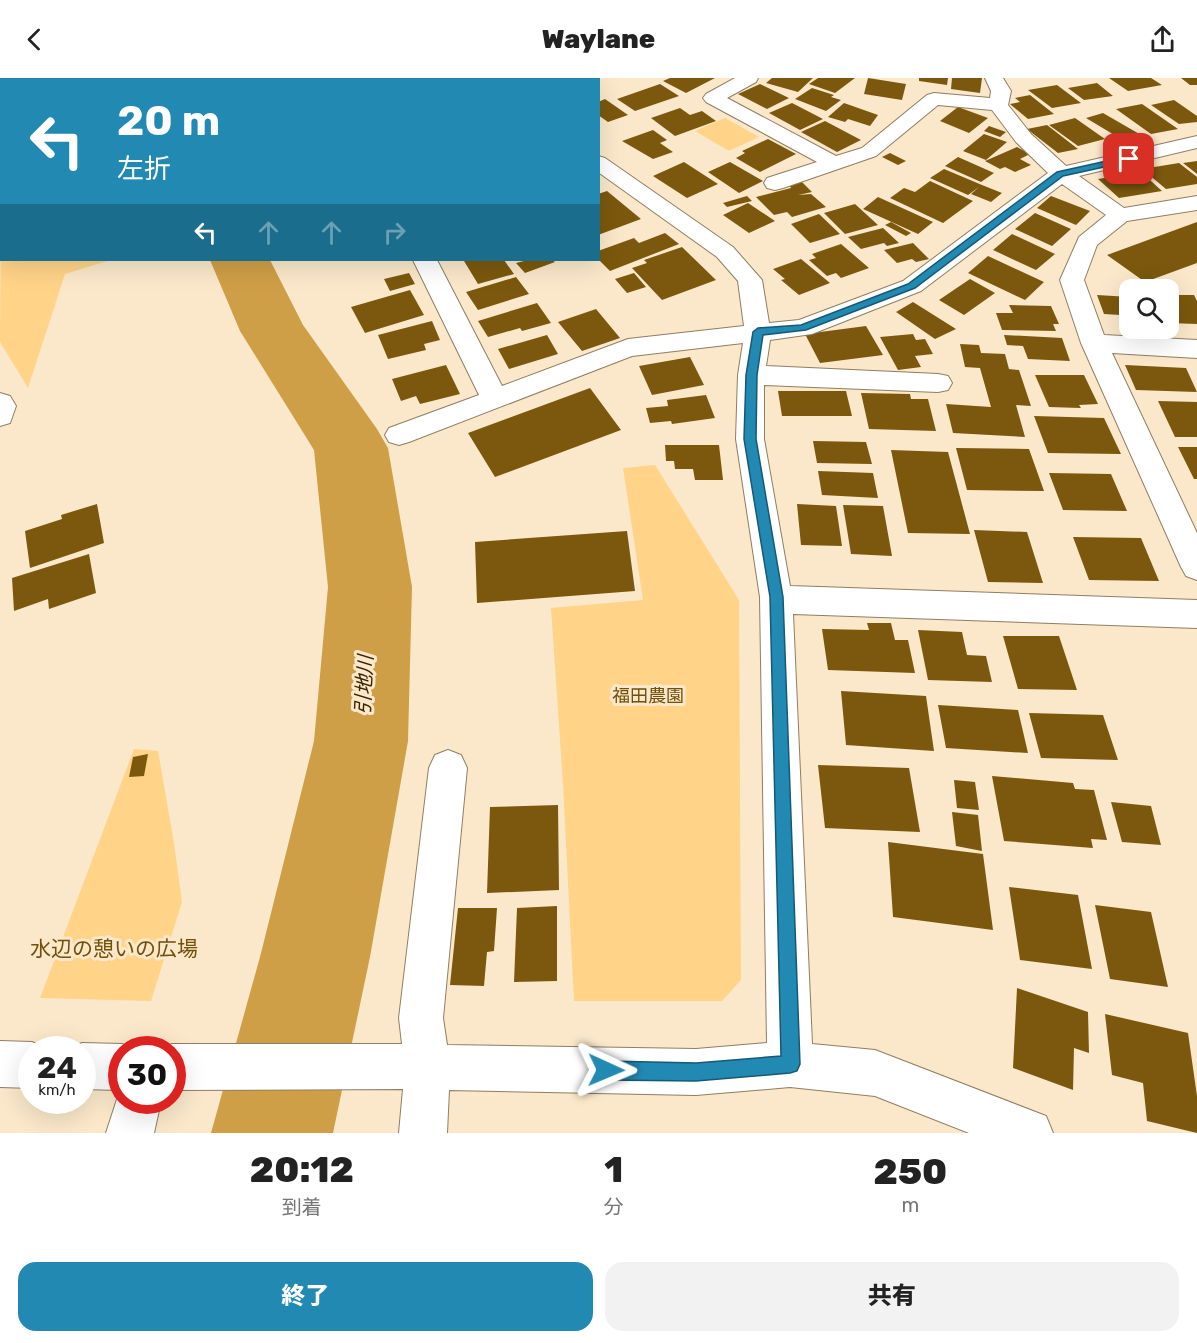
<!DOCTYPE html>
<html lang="ja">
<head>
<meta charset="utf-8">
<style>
	:root { --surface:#fff; --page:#f2f2f2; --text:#222; --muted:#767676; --accent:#2289b2 }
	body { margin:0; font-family:Rubik,"Noto Sans JP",sans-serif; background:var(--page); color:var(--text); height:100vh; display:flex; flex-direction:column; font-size:22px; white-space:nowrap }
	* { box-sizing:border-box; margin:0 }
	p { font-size:20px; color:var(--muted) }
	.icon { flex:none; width:33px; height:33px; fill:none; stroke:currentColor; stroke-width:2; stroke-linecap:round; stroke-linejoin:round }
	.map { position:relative; height:1055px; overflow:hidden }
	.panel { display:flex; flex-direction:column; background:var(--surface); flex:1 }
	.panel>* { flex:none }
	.guide { position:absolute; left:0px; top:0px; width:600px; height:183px; box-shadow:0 6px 24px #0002; background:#2289b2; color:#fff; overflow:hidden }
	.controls { position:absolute; left:1119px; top:201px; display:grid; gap:12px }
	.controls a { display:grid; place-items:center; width:60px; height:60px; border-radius:12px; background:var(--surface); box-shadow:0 6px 24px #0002; font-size:30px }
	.speed { position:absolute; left:18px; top:958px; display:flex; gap:12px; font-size:30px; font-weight:700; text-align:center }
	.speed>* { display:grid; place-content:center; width:78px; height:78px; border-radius:50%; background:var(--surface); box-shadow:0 6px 24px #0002; line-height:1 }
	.speed small { font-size:15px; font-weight:400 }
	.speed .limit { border:9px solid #d22; background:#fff; color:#111 }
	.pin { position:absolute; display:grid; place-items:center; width:51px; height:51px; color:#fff; margin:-26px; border-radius:12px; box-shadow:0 3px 9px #0006 }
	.me { position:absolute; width:66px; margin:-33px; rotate:91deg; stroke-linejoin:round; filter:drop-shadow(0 0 4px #0008) }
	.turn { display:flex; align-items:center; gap:21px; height:126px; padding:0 18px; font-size:27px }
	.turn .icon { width:78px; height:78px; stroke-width:2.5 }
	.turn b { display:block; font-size:42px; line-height:51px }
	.lanes { display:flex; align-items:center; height:57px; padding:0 18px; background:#0003; justify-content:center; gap:30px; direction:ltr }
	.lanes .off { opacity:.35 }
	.eta { display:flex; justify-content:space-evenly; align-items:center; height:102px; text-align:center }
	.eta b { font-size:36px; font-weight:800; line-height:42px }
	.cta { display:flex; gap:12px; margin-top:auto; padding:12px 18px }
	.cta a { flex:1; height:69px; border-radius:18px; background:var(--accent); color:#fff; font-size:24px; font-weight:800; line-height:69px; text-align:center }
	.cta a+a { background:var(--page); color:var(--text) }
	header { display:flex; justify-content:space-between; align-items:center; height:78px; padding:0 18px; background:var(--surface); font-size:27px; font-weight:800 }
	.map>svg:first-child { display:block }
	.green { fill:#ffd388 }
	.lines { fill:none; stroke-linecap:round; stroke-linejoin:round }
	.river { fill:#cf9f47; fill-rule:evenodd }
	.building { fill:#7b580d }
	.minor-casing { stroke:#8e7e62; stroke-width:2 }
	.minor { fill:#fff; fill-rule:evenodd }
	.route { fill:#2289b2; stroke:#165974; stroke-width:1.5 }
	.labels { text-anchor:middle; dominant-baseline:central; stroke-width:6; stroke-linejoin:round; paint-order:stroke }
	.park-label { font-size:18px; fill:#70500a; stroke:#fbe8ca }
	.water-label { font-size:20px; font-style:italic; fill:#382500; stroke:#fbe8ca }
	.near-park-label { font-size:21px; fill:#70500a; stroke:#fbe8ca }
</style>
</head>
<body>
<header><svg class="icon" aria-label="back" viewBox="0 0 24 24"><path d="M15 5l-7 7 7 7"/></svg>Waylane<svg class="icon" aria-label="share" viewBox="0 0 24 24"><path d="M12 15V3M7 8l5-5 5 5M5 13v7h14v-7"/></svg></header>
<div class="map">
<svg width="1197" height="1055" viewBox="0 0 1197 1055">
	<rect width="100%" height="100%" fill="#fbe8ca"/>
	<path class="green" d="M 725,40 L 759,59 L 729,73 L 695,53 Z
		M 1,114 L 2,182 L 111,182 L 65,196 L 28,310 L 0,264 Z
		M 655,387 L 739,522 L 741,902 L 722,923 L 574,923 L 563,706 L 551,530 L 643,522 L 623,390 Z
		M 134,671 L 158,673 L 174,765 L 182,824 L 151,923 L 40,920 Z"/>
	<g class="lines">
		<path class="river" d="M 82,0 L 133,0 L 134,2 L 83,2 Z
			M 210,182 L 270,182 L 303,247 L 377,351 L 388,370 L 412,509 L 408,663 L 370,879 L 333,1055 L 211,1055 L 260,879 L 314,663 L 328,509 L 314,372 L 240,253 Z"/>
	</g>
	<path class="building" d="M 670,0 L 715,0 L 686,15 L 663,3 Z
		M 772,0 L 813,0 L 798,14 L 766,5 Z
		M 818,0 L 855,0 L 835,15 L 809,6 Z
		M 868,0 L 906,6 L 902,22 L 864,16 Z
		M 919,0 L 948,0 L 947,7 L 919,3 Z
		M 952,0 L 982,0 L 980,15 L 951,11 Z
		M 1109,0 L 1151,0 L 1162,7 L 1128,13 Z
		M 1181,0 L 1197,0 L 1197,7 L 1190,7 Z
		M 1097,5 L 1113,18 L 1084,22 L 1068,10 Z
		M 660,6 L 679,18 L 635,33 L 617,21 Z
		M 760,6 L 789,20 L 767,31 L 738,16 Z
		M 1057,7 L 1081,25 L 1052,30 L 1028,12 Z
		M 812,10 L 834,17 L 831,19 L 841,22 L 826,33 L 795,21 Z
		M 1030,17 L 1054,36 L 1028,41 L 1010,26 L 1020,24 L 1015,20 Z
		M 605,21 L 628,37 L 608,44 L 598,37 L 598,24 Z
		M 1174,22 L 1197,38 L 1197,44 L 1179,46 L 1151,27 Z
		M 792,25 L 823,41 L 800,52 L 769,35 Z
		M 844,25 L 878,37 L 870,48 L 848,41 L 845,44 L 828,39 Z
		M 1142,26 L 1178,51 L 1151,56 L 1116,31 Z
		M 958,29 L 988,40 L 969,55 L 940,43 Z
		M 680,30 L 690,37 L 702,33 L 716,43 L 675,58 L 651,40 Z
		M 1103,35 L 1148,61 L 1131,67 L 1086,40 Z
		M 1075,40 L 1105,61 L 1078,68 L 1049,47 Z
		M 825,43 L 861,62 L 837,74 L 801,54 Z
		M 1047,47 L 1078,71 L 1058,75 L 1027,51 Z
		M 989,48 L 1006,54 L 1000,59 L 984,53 Z
		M 653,52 L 667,62 L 660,65 L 673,74 L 653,81 L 622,63 Z
		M 984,56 L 1007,64 L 986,82 L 963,73 Z
		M 768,61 L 796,76 L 760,94 L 736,80 L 745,75 L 742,73 Z
		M 1017,69 L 1030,76 L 1020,81 L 1031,87 L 1015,94 L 1005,89 L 1000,91 L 985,83 Z
		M 890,75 L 906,83 L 898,87 L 882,79 Z
		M 958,79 L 994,95 L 981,104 L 945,88 Z
		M 1197,83 L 1197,96 L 1183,85 Z
		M 684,84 L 718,106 L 687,120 L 653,98 Z
		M 730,84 L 763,103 L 739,115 L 708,94 Z
		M 1179,85 L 1197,99 L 1197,106 L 1166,111 L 1142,91 Z
		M 944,91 L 982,107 L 1002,115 L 991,124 L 971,116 L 979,109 L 968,117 L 930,100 Z
		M 1141,94 L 1162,113 L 1119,120 L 1098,101 Z
		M 930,103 L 973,123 L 943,145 L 890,120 L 904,110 L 915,114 Z
		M 802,104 L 812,114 L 798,117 L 811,116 L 826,129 L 792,139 L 787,134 L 774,137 L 756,119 L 791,110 L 789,107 Z
		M 607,113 L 641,141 L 598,157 L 598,116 Z
		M 747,118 L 752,123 L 727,129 L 723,125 Z
		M 1051,118 L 1090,133 L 1076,147 L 1037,130 Z
		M 878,119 L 933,144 L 918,156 L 863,131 Z
		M 748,125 L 775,143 L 749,155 L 723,137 Z
		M 855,126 L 878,147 L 845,156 L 824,135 Z
		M 1035,135 L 1071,151 L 1052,168 L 1015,151 Z
		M 819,136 L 840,156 L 810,165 L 791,146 Z
		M 891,144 L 911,155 L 906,158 L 885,147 Z
		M 1197,144 L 1197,185 L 1145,204 L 1107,177 Z
		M 883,150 L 899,165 L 887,168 L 884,165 L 861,171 L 848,159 Z
		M 665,155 L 679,166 L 610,193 L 598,181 L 598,173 L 634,160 L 639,165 Z
		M 1012,156 L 1055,176 L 1036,192 L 993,172 Z
		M 913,165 L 929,181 L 916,184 L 912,181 L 897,185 L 884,172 Z
		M 841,166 L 869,190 L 841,200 L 836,195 L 827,198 L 809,182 L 816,180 L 812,176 Z
		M 682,169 L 716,202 L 662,222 L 632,190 L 647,185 L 644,182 Z
		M 988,178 L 1044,204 L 1025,222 L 968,195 Z
		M 801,181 L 830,205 L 799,217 L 781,202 L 785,201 L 773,191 Z
		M 471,182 L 504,182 L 514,196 L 478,206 L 464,183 Z
		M 528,182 L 552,182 L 555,184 L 525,195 L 516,185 Z
		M 409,195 L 415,206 L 390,213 L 384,201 Z
		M 634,195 L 646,209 L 627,215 L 615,201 Z
		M 516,199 L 529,216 L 478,232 L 466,214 Z
		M 970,201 L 995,215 L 964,237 L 939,222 Z
		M 410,212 L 424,237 L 365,255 L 351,229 Z
		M 1097,217 L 1130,219 L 1130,250 L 1125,249 L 1120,237 L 1104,236 Z
		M 1168,217 L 1194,217 L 1197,223 L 1197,246 L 1168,245 Z
		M 913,224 L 956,251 L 935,261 L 896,234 Z
		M 537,225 L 551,245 L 522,253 L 520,250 L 488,259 L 478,243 Z
		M 1009,227 L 1051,228 L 1059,246 L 1053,246 L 1056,253 L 1002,252 L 996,235 L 1013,235 Z
		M 596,231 L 620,260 L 582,273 L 558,244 Z
		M 432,243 L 440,262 L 424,266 L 426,272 L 388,281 L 378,257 Z
		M 866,248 L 883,277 L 820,285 L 805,256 Z
		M 913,256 L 916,262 L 925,261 L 933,276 L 915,278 L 921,289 L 898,292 L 880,259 Z
		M 547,257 L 558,276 L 509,291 L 498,271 Z
		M 1004,257 L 1062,260 L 1070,283 L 1028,281 L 1023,268 L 1007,267 Z
		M 960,266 L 979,267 L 981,275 L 1005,276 L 1009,291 L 1019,292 L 1031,328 L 1016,327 L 1025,359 L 953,355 L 946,326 L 991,329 L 980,290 L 965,289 Z
		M 690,279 L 704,307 L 652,317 L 639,288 Z
		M 446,287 L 460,316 L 420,326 L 416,318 L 401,323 L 392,301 Z
		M 1125,287 L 1186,290 L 1197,314 L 1136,312 Z
		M 1035,297 L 1084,297 L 1098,326 L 1079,327 L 1081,330 L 1049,329 Z
		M 590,310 L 621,352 L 495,399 L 468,355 Z
		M 778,313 L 846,313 L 852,338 L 782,338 Z
		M 861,315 L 910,316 L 911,321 L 928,321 L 936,353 L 869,351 Z
		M 706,317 L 715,340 L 672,346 L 671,343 L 650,345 L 646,330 L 668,328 L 667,322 Z
		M 1158,323 L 1197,324 L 1197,359 L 1175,359 Z
		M 1034,338 L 1104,340 L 1121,376 L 1048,375 Z
		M 813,363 L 866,364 L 872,386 L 817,385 Z
		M 665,367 L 719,367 L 723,402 L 695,402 L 693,391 L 675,391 L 674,383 L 666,383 Z
		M 1178,369 L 1197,369 L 1197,401 L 1194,401 Z
		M 956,370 L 1029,371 L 1044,413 L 967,412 Z
		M 891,372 L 948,374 L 970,456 L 908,455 Z
		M 818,393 L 873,395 L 878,420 L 822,417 Z
		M 1049,395 L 1111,396 L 1127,433 L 1063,432 Z
		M 97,426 L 104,465 L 30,490 L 25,453 L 62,441 L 61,437 Z
		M 797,426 L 836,428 L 842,468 L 801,467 Z
		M 843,427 L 883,428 L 892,478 L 851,476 Z
		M 974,452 L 1027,454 L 1043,505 L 988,504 Z
		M 627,453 L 635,513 L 477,525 L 475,464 Z
		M 1073,459 L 1141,460 L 1159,503 L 1089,502 Z
		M 89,476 L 96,515 L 49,531 L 48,521 L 14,533 L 12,500 Z
		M 867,545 L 891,545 L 895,562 L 908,562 L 915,595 L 828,592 L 822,551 L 869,552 Z
		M 918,552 L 962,554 L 967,577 L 986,578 L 992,604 L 928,602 Z
		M 1003,558 L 1059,558 L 1077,612 L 1018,611 Z
		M 841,613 L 926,618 L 934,673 L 846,667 Z
		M 938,627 L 1018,632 L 1028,675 L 946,670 Z
		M 1029,635 L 1103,637 L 1118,682 L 1041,680 Z
		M 148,676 L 144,698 L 129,699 L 133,679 Z
		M 818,687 L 909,690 L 920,754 L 825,750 Z
		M 992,698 L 1073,705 L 1075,711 L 1094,712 L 1107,762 L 1091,761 L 1093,770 L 1004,763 Z
		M 954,702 L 975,704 L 979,732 L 957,730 Z
		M 1111,724 L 1151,728 L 1161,767 L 1122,764 Z
		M 558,727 L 559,812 L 487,815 L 490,729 Z
		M 952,734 L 978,737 L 982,773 L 956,768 Z
		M 888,764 L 983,776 L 993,852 L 893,839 Z
		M 1009,809 L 1078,817 L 1092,891 L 1020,882 Z
		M 1095,827 L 1151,834 L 1168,909 L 1110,901 Z
		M 557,828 L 557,903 L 514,904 L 517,830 Z
		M 458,830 L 497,830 L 494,873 L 487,874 L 484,908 L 450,907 Z
		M 1017,910 L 1088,934 L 1089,975 L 1074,970 L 1073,1012 L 1013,990 Z
		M 1105,936 L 1188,955 L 1197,1018 L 1197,1055 L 1147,1043 L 1143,1005 L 1112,997 Z"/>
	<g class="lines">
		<g class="minor-casing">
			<path id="minor" d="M 437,0 L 457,0 L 458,2 L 438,2 Z
				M 735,0 L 758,0 L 756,4 L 727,20 L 836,78 L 862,70 L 927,17 L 934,15 L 990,20 L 991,13 L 985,0 L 1003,0 L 1011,13 L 1008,27 L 1031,56 L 1066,88 L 1197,58 L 1197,70 L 1079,98 L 1124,130 L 1197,118 L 1197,132 L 1127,143 L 1097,167 L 1084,202 L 1104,257 L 1197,262 L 1197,280 L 1112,275 L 1197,455 L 1197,502 L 1186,498 L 1181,489 L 1081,265 L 1060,202 L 1079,159 L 1106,137 L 1062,106 L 921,213 L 812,256 L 770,262 L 766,288 L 938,296 L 948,298 L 952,305 L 948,312 L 938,314 L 764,307 L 764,361 L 790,508 L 1197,522 L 1197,550 L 793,536 L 812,966 L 875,972 L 1046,1038 L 1053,1055 L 969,1055 L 875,1018 L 790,1009 L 696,1017 L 449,1012 L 447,1055 L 399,1055 L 403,1011 L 172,1012 L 172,972 L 158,972 L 172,966 L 402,966 L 399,940 L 429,690 L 435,677 L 448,672 L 461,677 L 467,690 L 443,940 L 447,967 L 696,971 L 767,965 L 760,519 L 736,361 L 738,297 L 743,265 L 632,278 L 409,364 L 399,367 L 389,364 L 385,357 L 389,350 L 479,317 L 413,182 L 437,182 L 502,308 L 628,261 L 744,248 L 738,203 L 717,179 L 598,94 L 598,78 L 605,80 L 733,169 L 762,202 L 769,245 L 799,242 L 903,203 L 1048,95 L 1016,64 L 992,32 L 938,27 L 876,78 L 783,110 L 775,112 L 767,110 L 764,105 L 767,100 L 817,84 L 706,24 L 703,20 L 706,16 Z
				M 0,2 L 2,3 L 2,15 L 0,14 Z
				M 0,101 L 2,101 L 0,115 Z
				M 0,315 L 10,318 L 16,328 L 10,345 L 0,348 Z
				M 0,963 L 32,964 L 48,971 L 32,972 L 32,1010 L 0,1009 Z
				M 82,965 L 122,966 L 136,972 L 122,972 L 122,1023 L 161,1023 L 154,1055 L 106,1055 L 120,1012 L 82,1011 L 82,972 L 66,972 Z"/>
		</g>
		<use href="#minor" class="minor"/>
	</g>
	<path class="route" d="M 1129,78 L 1132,79 L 1132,83 L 1063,98 L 915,210 L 806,252 L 763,257 L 757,297 L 756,361 L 783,519 L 800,986 L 797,993 L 790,995 L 696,1003 L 606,1002 L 600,999 L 597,992 L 600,986 L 606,983 L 696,985 L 781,978 L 770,519 L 744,361 L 746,297 L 753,254 L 758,250 L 801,247 L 908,206 L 1057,94 Z"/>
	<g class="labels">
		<g class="park-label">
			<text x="648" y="618">福田農園</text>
		</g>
		<g class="water-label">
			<text transform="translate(364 607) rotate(-87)">引地川</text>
		</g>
		<g class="near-park-label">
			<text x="114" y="870">水辺の憩いの広場</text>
		</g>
	</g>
</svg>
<div class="controls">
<a><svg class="icon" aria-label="search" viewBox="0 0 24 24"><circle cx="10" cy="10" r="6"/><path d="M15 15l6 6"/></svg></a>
</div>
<div class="speed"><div>24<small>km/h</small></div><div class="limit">30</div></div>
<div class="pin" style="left:1129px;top:81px;background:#d93025"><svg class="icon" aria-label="arrive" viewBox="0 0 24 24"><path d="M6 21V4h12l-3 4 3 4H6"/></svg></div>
<svg class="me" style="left:606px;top:992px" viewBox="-20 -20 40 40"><path d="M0-17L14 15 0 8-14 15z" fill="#2289b2" stroke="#fff" stroke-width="4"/></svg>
<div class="guide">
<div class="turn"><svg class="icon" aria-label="left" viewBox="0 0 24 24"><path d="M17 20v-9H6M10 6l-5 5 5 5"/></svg><div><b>20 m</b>左折</div></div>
<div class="lanes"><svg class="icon" aria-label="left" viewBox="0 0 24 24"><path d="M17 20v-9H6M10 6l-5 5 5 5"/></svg><svg class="icon off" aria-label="ahead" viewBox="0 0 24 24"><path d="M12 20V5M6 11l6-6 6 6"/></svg><svg class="icon off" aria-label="ahead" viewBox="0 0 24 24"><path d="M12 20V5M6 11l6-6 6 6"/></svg><svg class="icon off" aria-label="right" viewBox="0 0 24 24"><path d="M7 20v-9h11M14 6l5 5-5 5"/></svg></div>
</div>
</div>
<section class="panel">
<div class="eta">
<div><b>20:12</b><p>到着</p></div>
<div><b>1</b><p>分</p></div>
<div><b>250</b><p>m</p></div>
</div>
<div class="cta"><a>終了</a><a>共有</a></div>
</section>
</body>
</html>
